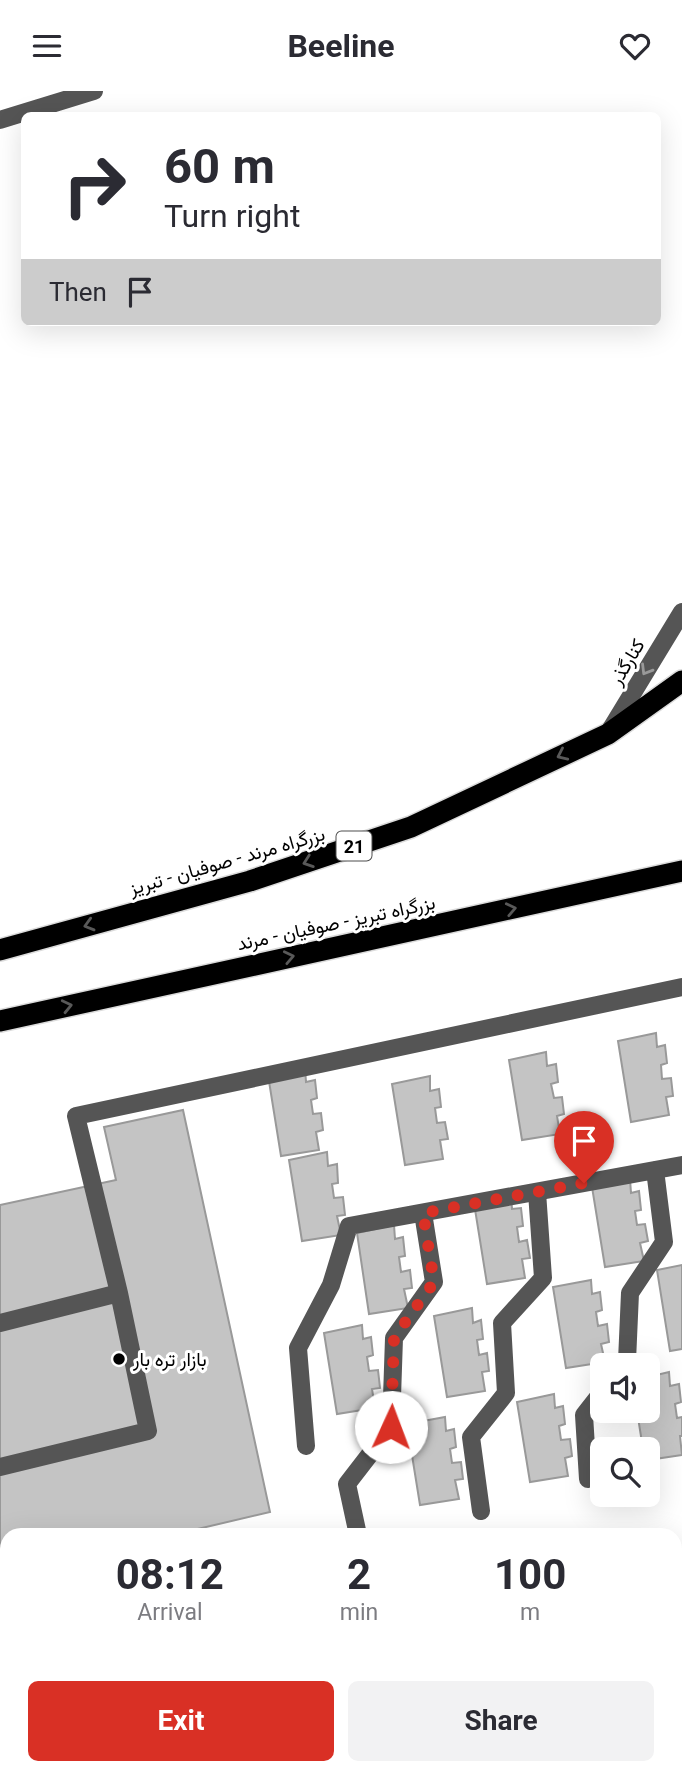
<!DOCTYPE html>
<html lang="en">
<head>
<meta charset="utf-8">
<style>
	:root { --surface:#fff; --page:#f2f2f3; --text:#2b2b33; --muted:#7c7c81; --accent:#d93025 }
	body { margin:0; font-family:Roboto,Vazirmatn,sans-serif; background:var(--page); color:var(--text); height:100vh; display:flex; flex-direction:column; font-size:26px; white-space:nowrap }
	* { box-sizing:border-box; margin:0 }
	p { font-size:23px; color:var(--muted) }
	.icon { flex:none; width:38px; height:38px; fill:none; stroke:currentColor; stroke-width:2; stroke-linecap:round; stroke-linejoin:round }
	.map { position:relative; flex:1; overflow:hidden }
	.details { position:absolute; left:0px; top:1437px; width:682px; height:247px; display:flex; flex-direction:column; background:var(--surface); border-radius:21px 21px 0 0; box-shadow:0 7px 28px #0002 }
	.details>* { flex:none }
	.hud { position:absolute; left:21px; top:21px; width:640px; height:214px; border-radius:10px; box-shadow:0 7px 28px #0002; background:#fff; color:var(--text); overflow:hidden }
	.buttons { position:absolute; left:590px; top:1262px; display:grid; gap:14px }
	.buttons a { display:grid; place-items:center; width:70px; height:70px; border-radius:10px; background:var(--surface); box-shadow:0 7px 28px #0002; font-size:35px }
	.pin { position:absolute; display:grid; place-items:center; width:60px; height:60px; color:#fff; margin:-72px -30px; border-radius:50% 50% 50% 0; rotate:-45deg; box-shadow:0 0 7px #0007 }
	.pin .icon { rotate:45deg }
	.me { position:absolute; width:77px; margin:-38px; rotate:2deg; stroke-linejoin:round; filter:drop-shadow(0 0 5px #0008) }
	.turn { display:flex; align-items:center; gap:24px; height:147px; padding:0 28px; font-size:32px }
	.turn .icon { width:91px; height:91px; stroke-width:2.5 }
	.turn b { display:block; font-size:49px; line-height:60px }
	.then { display:flex; align-items:center; height:66px; padding:0 28px; background:#0003; gap:14px; font-size:26px }
	.eta { display:flex; justify-content:space-evenly; align-items:center; height:119px; text-align:center }
	.eta b { font-size:42px; font-weight:700; line-height:49px }
	.cta { display:flex; gap:14px; margin-top:auto; padding:14px 28px }
	.cta a { flex:1; height:80px; border-radius:10px; background:var(--accent); color:#fff; font-size:28px; font-weight:700; line-height:80px; text-align:center }
	.cta a+a { background:var(--page); color:var(--text) }
	header { display:flex; justify-content:space-between; align-items:center; height:91px; padding:0 28px; background:var(--surface); font-size:32px; font-weight:700 }
	.map>svg:first-child { display:block }
	.building { fill:#c4c4c4; stroke:#999; stroke-width:2 }
	.lines { fill:none; stroke-linecap:round; stroke-linejoin:round }
	.highway-casing { stroke:#dbdbdb; stroke-width:24 }
	.minor { stroke:#555; stroke-width:18 }
	.highway { stroke:#000; stroke-width:21 }
	.oneway { stroke:#999 }
	.oneway2 { stroke:#595959 }
	.route { stroke:#d93025; stroke-width:12; stroke-dasharray:0 21.6 }
	.poi-dot { fill:#000; stroke:#fff; stroke-width:2.5 }
	.labels { text-anchor:middle; dominant-baseline:central; stroke-width:6; stroke-linejoin:round; paint-order:stroke }
	.shield { fill:#fff; stroke:#4c4c4c; stroke-width:2 }
	.shield-label { font-size:18px; font-weight:bold; fill:#000 }
	.street-label { font-size:19px; fill:#000; stroke:#fff }
	.poi-label { font-size:19px; fill:#000; stroke:#fff; text-anchor:start }
</style>
</head>
<body>
<header><svg class="icon" aria-label="menu" viewBox="0 0 24 24"><path d="M4 6h16M4 12h16M4 18h16"/></svg>Beeline<svg class="icon" aria-label="heart" viewBox="0 0 24 24"><path d="M12 20l-8-8c-3-5 5-10 8-4 3-6 11-1 8 4z"/></svg></header>
<div class="map">
<svg width="682" height="1682" viewBox="0 0 682 1682">
	<rect width="100%" height="100%" fill="#fff"/>
	<path class="building" d="M 656,942 L 657,956 L 665,954 L 667,972 L 661,974 L 662,988 L 671,987 L 673,1005 L 666,1006 L 669,1024 L 631,1031 L 618,950 Z
		M 546,961 L 547,975 L 556,973 L 558,991 L 551,993 L 554,1007 L 562,1006 L 564,1023 L 557,1025 L 560,1043 L 522,1049 L 509,969 Z
		M 305,977 L 306,991 L 315,989 L 317,1007 L 311,1009 L 313,1023 L 321,1022 L 323,1039 L 316,1041 L 319,1059 L 281,1065 L 268,984 Z
		M 430,985 L 430,1000 L 439,998 L 441,1016 L 435,1017 L 437,1032 L 445,1031 L 448,1048 L 440,1049 L 443,1068 L 405,1074 L 392,993 Z
		M 183,1019 L 270,1421 L 172,1444 L 7,1444 L 7,1482 L 0,1484 L 0,1114 L 116,1089 L 104,1036 Z
		M 327,1061 L 328,1075 L 337,1073 L 338,1092 L 332,1093 L 334,1107 L 343,1106 L 345,1124 L 337,1125 L 341,1144 L 302,1150 L 289,1069 Z
		M 630,1088 L 631,1102 L 639,1100 L 641,1119 L 635,1120 L 637,1134 L 645,1133 L 648,1150 L 640,1152 L 644,1170 L 605,1176 L 592,1096 Z
		M 511,1104 L 512,1118 L 521,1117 L 523,1135 L 517,1136 L 519,1151 L 527,1149 L 530,1167 L 522,1168 L 525,1187 L 487,1193 L 474,1112 Z
		M 394,1134 L 395,1148 L 403,1146 L 405,1165 L 399,1166 L 401,1181 L 410,1179 L 412,1197 L 404,1198 L 408,1217 L 369,1223 L 357,1142 Z
		M 682,1174 L 682,1258 L 670,1260 L 657,1179 Z
		M 591,1189 L 592,1203 L 600,1201 L 602,1219 L 596,1221 L 598,1235 L 607,1233 L 609,1251 L 601,1253 L 605,1271 L 566,1277 L 553,1196 Z
		M 472,1217 L 473,1232 L 481,1229 L 483,1248 L 477,1249 L 479,1264 L 487,1262 L 489,1280 L 482,1281 L 485,1300 L 447,1306 L 434,1225 Z
		M 362,1234 L 363,1248 L 371,1246 L 373,1264 L 367,1266 L 369,1280 L 378,1279 L 380,1297 L 372,1298 L 375,1317 L 337,1323 L 324,1242 Z
		M 669,1281 L 670,1295 L 679,1293 L 681,1311 L 675,1313 L 677,1327 L 682,1326 L 682,1345 L 680,1345 L 682,1364 L 648,1369 L 648,1358 L 643,1358 L 637,1320 L 648,1320 L 648,1286 Z
		M 554,1303 L 555,1317 L 563,1315 L 565,1333 L 559,1335 L 561,1349 L 570,1348 L 572,1365 L 565,1367 L 568,1385 L 530,1391 L 517,1311 Z
		M 445,1326 L 446,1340 L 454,1338 L 456,1356 L 450,1358 L 452,1372 L 461,1371 L 463,1388 L 455,1389 L 459,1408 L 420,1414 L 407,1333 Z"/>
	<g class="lines">
		<g class="highway-casing">
			<path id="highway" d="M 0,859 L 250,790 L 411,736 L 608,643 L 682,590
				M 0,930 L 682,780"/>
		</g>
		<path class="minor" d="M 0,29 L 94,0
			M 609,641 L 682,521
			M 119,1202 L 76,1025 L 682,896
			M 0,1232 L 119,1202 L 148,1340 L 0,1376
			M 624,1274 L 627,1270 L 630,1202 L 664,1151 L 655,1079
			M 306,1355 L 298,1257 L 331,1194 L 349,1135 L 682,1074
			M 588,1388 L 584,1324 L 602,1301
			M 481,1420 L 471,1346 L 506,1302 L 502,1232 L 543,1187 L 537,1101
			M 358,1444 L 347,1393 L 391,1336 L 394,1247 L 434,1191 L 423,1122
			M 178,1676 L 178,1682
			M 382,1676 L 382,1682
			M 543,1676 L 544,1682"/>
		<use href="#highway" class="highway"/>
	</g>
	<defs><path id="oneway-chevron" d="M-2-3.5L2.5 0L-2 3.5" fill="none" stroke-width="1.6" stroke-linecap="round" stroke-linejoin="round" transform="scale(1.75)"/></defs>
	<use class="oneway" href="#oneway-chevron" transform="translate(646 579) rotate(121)"/>
	<g class="oneway2">
		<use href="#oneway-chevron" transform="translate(562 664) rotate(155)"/>
		<use href="#oneway-chevron" transform="translate(308 771) rotate(161)"/>
		<use href="#oneway-chevron" transform="translate(511 818) rotate(-12)"/>
		<use href="#oneway-chevron" transform="translate(89 834) rotate(164)"/>
		<use href="#oneway-chevron" transform="translate(289 866) rotate(-12)"/>
		<use href="#oneway-chevron" transform="translate(67 915) rotate(-13)"/>
	</g>
	<g class="lines">
		<path class="route" d="M 391,1336 L 394,1247 L 434,1191 L 423,1122 L 584,1092"/>
	</g>
	<circle class="poi-dot" cx="119" cy="1268" r="7"/>
	<g class="labels">
		<rect class="shield" x="336.5" y="740.5" width="35" height="29" rx="5"/>
		<g class="shield-label">
			<text x="354" y="755">21</text>
		</g>
		<g class="street-label">
			<text transform="translate(627 571) rotate(-59)">کنارگذر</text>
			<text transform="translate(227 770) rotate(-16)">بزرگراه مرند - صوفیان - تبریز</text>
			<text transform="translate(336 832) rotate(-12)">بزرگراه تبریز - صوفیان - مرند</text>
		</g>
		<g class="poi-label">
			<text x="133" y="1268">بازار تره بار</text>
		</g>
	</g>
</svg>
<div class="buttons">
<a><svg class="icon" aria-label="sound" viewBox="0 0 24 24"><path d="M4 9h4l5-4v14l-5-4H4zM17 9q2 3 0 6"/></svg></a>
<a><svg class="icon" aria-label="search" viewBox="0 0 24 24"><circle cx="10" cy="10" r="6"/><path d="M15 15l6 6"/></svg></a>
</div>
<div class="pin" style="left:584px;top:1092px;background:#d93025"><svg class="icon" aria-label="arrive" viewBox="0 0 24 24"><path d="M6 21V4h12l-3 4 3 4H6"/></svg></div>
<svg class="me" style="left:391px;top:1336px" viewBox="-20 -20 40 40"><circle r="19" fill="#fff"/><path d="M0-13L10 11 0 6-10 11z" fill="#d93025"/></svg>
<div class="hud">
<div class="turn"><svg class="icon" aria-label="right" viewBox="0 0 24 24"><path d="M7 20v-9h11M14 6l5 5-5 5"/></svg><div><b>60 m</b>Turn right</div></div>
<div class="then">Then<svg class="icon" aria-label="arrive" viewBox="0 0 24 24"><path d="M6 21V4h12l-3 4 3 4H6"/></svg></div>
</div>
<section class="details">
<div class="eta">
<div><b>08:12</b><p>Arrival</p></div>
<div><b>2</b><p>min</p></div>
<div><b>100</b><p>m</p></div>
</div>
<div class="cta"><a>Exit</a><a>Share</a></div>
</section>
</div>
</body>
</html>
